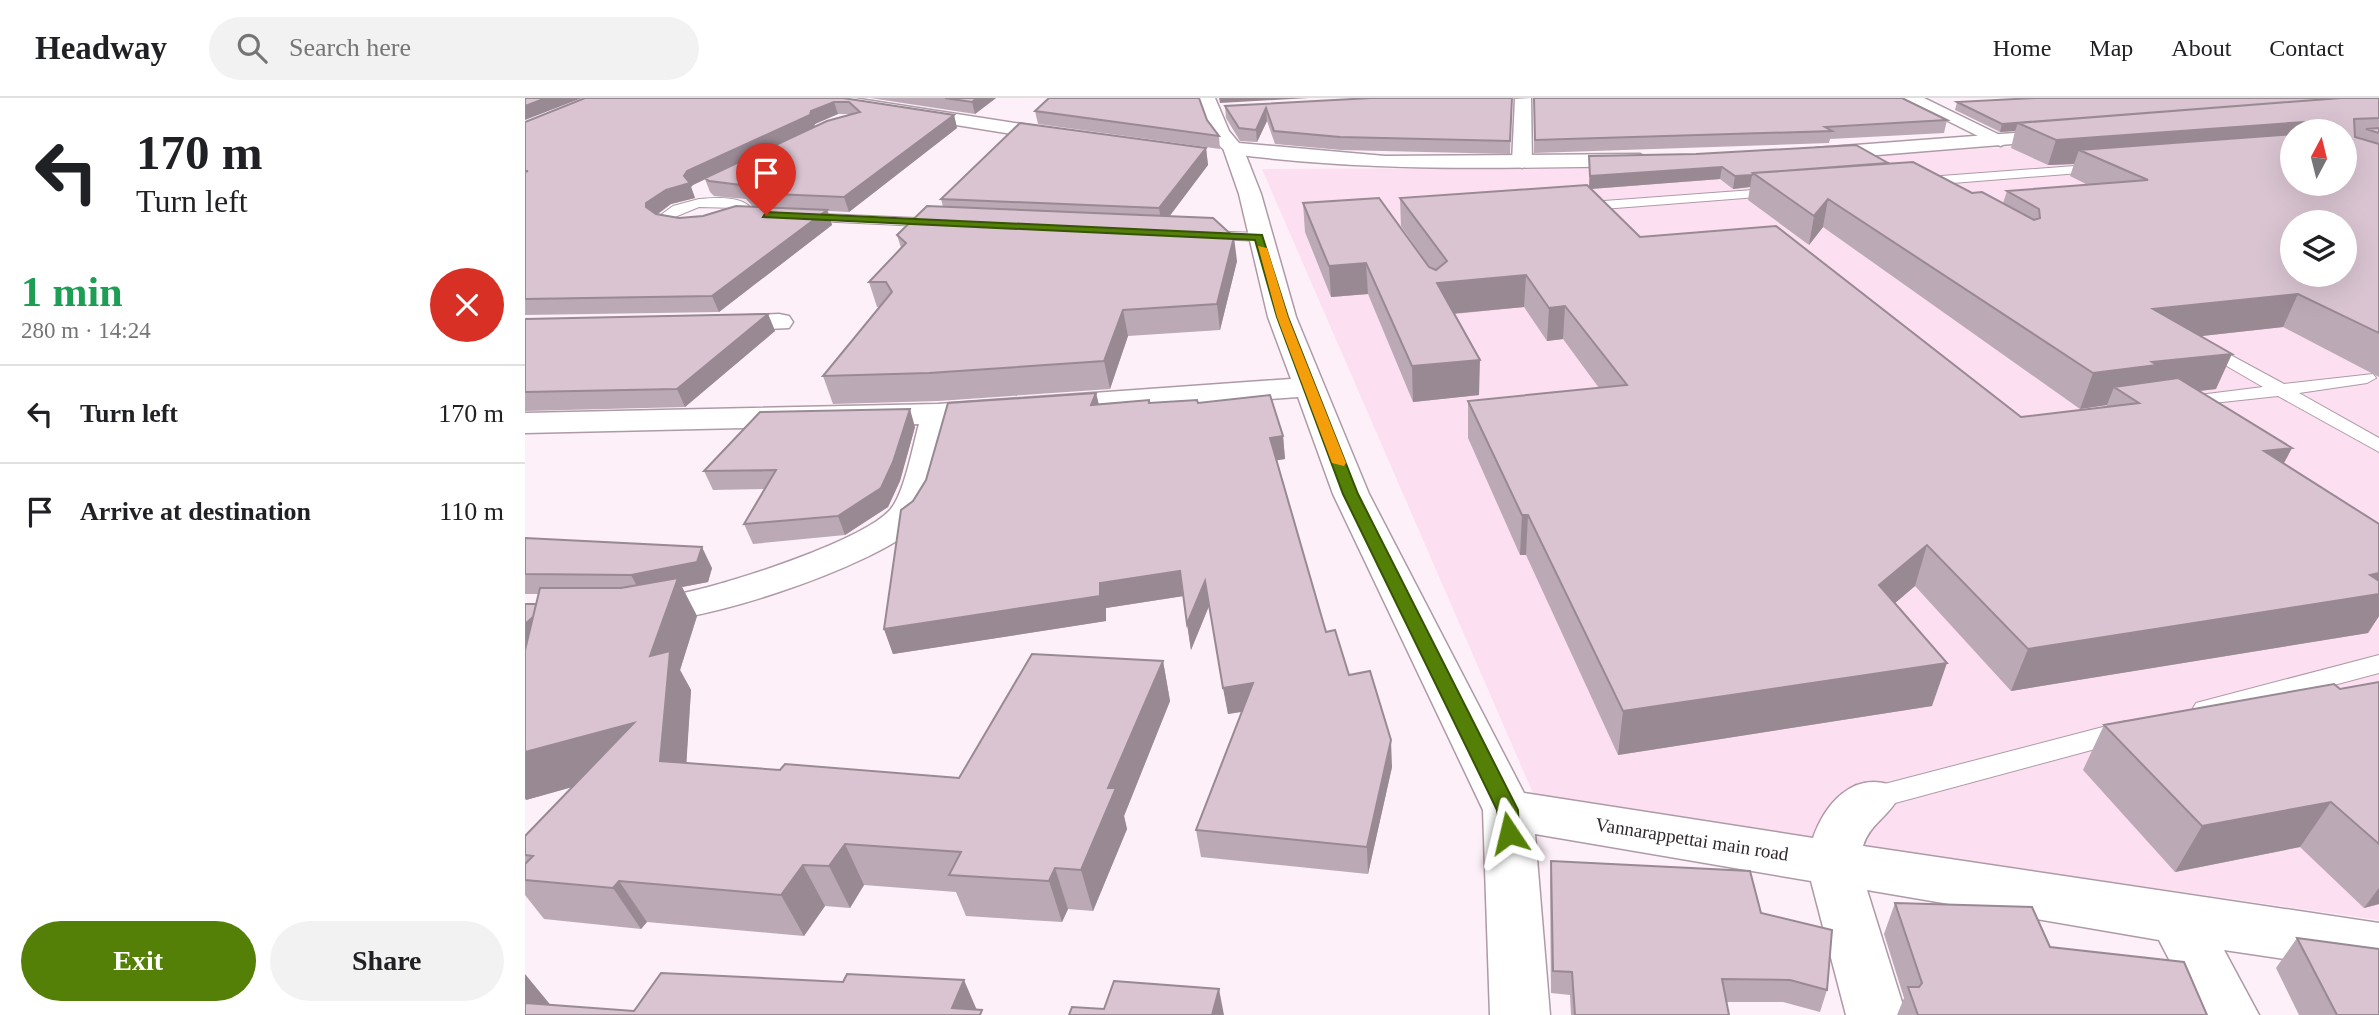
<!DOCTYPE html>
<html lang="en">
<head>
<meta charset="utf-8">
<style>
	:root { --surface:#fff; --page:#f2f2f2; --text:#202124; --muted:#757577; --line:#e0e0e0; --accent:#558007 }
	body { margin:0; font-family:Georgia,serif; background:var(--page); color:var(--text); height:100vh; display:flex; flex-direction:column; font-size:26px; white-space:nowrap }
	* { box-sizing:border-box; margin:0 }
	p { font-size:23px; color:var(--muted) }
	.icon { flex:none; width:38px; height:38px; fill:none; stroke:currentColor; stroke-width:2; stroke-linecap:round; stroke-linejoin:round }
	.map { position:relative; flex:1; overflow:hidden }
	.drawer { display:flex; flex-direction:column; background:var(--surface); width:525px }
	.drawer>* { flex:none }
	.top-card { background:#fff; color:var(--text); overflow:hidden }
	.needle { width:46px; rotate:7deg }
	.controls { position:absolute; left:1755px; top:21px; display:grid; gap:14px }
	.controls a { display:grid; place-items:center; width:77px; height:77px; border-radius:50%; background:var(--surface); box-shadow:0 7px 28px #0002; font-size:35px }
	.pin { position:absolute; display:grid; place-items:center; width:60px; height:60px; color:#fff; margin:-72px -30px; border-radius:50% 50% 50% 0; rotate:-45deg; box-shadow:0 0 7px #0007 }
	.pin .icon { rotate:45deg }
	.me { position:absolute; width:77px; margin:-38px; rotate:350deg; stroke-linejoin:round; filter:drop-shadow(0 0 5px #0008) }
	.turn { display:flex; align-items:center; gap:24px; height:147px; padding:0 21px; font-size:32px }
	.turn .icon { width:91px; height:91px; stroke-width:2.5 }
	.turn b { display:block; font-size:49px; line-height:60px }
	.round { display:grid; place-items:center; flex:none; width:74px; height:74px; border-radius:37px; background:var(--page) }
	.head { display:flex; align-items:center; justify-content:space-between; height:119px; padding:0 21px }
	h1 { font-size:42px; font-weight:600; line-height:52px; color:#1e9e55 }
	.cta { display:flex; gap:14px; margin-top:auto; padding:14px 21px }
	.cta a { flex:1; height:80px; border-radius:42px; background:var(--accent); color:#fff; font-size:28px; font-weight:600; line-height:80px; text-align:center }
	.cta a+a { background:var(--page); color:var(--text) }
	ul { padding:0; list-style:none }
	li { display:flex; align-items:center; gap:21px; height:98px; padding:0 21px; border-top:2px solid var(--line) }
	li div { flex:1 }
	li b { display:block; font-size:26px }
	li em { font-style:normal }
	header { display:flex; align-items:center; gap:42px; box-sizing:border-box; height:98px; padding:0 35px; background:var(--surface); border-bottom:2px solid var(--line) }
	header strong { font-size:33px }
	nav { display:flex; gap:38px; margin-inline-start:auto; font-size:24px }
	.search { width:490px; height:63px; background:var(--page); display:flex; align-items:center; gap:18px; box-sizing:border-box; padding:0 24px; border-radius:38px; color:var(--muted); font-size:26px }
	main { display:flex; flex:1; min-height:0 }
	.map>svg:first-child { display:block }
	.built { fill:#fcdff1; fill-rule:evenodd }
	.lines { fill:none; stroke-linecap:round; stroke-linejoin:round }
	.lane-casing { stroke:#ae9aa7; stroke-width:2 }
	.street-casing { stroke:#ae9aa7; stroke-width:3 }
	.secondary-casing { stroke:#ae9aa7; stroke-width:3 }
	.lane { fill:#fff; fill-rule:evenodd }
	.street { fill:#fff; fill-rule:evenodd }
	.secondary { fill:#fff; fill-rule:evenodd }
	.wall { fill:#bba9b5; fill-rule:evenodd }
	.shaded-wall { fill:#998993 }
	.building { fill:#dac4d2; stroke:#998993; stroke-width:2; fill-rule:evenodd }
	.route { fill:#558007; stroke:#375305; stroke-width:2 }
	.slow { fill:#f59e0b }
	.labels { text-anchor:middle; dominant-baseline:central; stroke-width:5; stroke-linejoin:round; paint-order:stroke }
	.street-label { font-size:19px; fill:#30282e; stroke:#fff }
</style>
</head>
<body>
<header>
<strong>Headway</strong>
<div class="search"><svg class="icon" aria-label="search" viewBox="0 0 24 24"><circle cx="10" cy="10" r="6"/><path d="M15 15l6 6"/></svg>Search here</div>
<nav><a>Home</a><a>Map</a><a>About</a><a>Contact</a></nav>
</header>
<main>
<section class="drawer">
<div class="top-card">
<div class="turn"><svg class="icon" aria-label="left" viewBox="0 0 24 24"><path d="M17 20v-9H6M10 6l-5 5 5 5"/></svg><div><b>170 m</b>Turn left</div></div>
</div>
<div class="head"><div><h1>1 min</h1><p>280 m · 14:24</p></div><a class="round" style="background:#d93025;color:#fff"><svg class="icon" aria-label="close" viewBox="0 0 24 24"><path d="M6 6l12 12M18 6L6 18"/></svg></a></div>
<ul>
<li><svg class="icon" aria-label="left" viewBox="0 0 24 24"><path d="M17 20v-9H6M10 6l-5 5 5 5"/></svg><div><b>Turn left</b></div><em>170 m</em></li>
<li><svg class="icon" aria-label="arrive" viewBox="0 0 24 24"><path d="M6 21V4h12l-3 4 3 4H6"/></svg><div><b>Arrive at destination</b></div><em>110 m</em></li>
</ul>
<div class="cta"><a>Exit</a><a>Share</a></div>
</section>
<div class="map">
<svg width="1854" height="917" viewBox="0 0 1854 917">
	<rect width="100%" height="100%" fill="#fdf0f8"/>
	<path class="built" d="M 1854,23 L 1854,822 L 1011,702 L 737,71 L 1193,69 ZM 1768,33 L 1820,33 L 1820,86 L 1768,86 ZM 1768,124 L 1820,124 L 1820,177 L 1768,177 Z"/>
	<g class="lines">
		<g class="lane-casing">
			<path id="lane" d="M 1576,66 L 1580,67 L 1580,73 L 1390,88 L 1384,84 L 1390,80 Z
				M 1255,90 L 1261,94 L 1259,97 L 1052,113 L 1045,109 L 1052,105 Z
				M 174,101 C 189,100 215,97 226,110 L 214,120 L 207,116 L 212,110 L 174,109 L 145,121 L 164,124 L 166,127 C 155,135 139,131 129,122 L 148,108 Z
				M 276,115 L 416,121 L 423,125 L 416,129 L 271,122 L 271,116 Z
				M 678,133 L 734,135 L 741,139 L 734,143 L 673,140 L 673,134 Z
				M 1687,247 L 1759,286 L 1848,276 L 1851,280 L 1842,285 L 1774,295 L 1854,340 L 1854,354 L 1753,298 L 1651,309 L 1649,305 L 1658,299 L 1738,289 L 1681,256 L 1679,252 Z
				M 1854,557 L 1854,575 L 1681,621 L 1671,619 L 1667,612 L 1671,605 Z
				M 1601,623 L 1611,626 L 1615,633 L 1611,640 L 1348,711 L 1338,708 L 1333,700 L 1338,692 L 1348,689 Z"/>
		</g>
		<g class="street-casing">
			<path id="street" d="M 287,0 L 328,0 L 542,33 L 551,39 L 542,45 L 295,5 Z
				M 1006,0 L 1007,64 L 997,70 L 987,64 L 990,1 Z
				M 1377,0 L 1399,0 L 1485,42 L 1476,48 L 1469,46 Z
				M 708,44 L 718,50 L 736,96 L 771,219 L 844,396 L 999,695 L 1288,740 C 1300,706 1327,674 1366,687 L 1373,700 C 1363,719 1344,727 1338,748 L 1854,825 L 1854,875 L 1699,852 L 1734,917 L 1673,917 L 1634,842 L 1342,792 L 1381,917 L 1321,917 L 1286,783 L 1010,736 L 1025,917 L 965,917 L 958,712 L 808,396 L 773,299 L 426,325 C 420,352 413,405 394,426 C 355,467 154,536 99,522 L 93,513 L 99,504 C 120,498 142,499 163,494 C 206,485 337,443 365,412 C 379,397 388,347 394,326 L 0,335 L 0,315 L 413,306 L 766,281 L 743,219 L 714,96 L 698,50 Z
				M 254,216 L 264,218 L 268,224 L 264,230 L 195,233 L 185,231 L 181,225 L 185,219 Z"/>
		</g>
		<g class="secondary-casing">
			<path id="secondary" d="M 674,0 L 690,0 L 704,33 L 714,45 L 860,58 L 1115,56 L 1125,62 L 1115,68 C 979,70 843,74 708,56 C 687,51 680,18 674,0 Z
				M 1541,31 L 1548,33 L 1550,37 L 1548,41 L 1291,62 L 1281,56 L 1291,50 Z"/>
		</g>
		<use href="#lane" class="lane"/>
		<use href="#street" class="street"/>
		<use href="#secondary" class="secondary"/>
	</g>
	<path class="wall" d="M 318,0 L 429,17 L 432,30 L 324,114 L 303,113 L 307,127 L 194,214 L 0,217 L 0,24 ZM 313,16 L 326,16 L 289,29 L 290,26 ZM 180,81 L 185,94 L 189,98 L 221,101 L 228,109 L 178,118 L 154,120 L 133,116 L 146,106 L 170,100 L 166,89 L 168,87 Z
		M 345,0 L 471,0 L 450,16 Z
		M 846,0 L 992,0 L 987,1 L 985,56 L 816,52 L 750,46 L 742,23 L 732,44 L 715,43 L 701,20 L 700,8 Z
		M 1009,0 L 1377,0 L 1422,22 L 1419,35 L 1305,41 L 1304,45 L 1009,55 Z
		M 1854,0 L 1854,279 L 1758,229 L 1676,238 L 1691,291 L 1674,293 L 1759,366 L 1854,426 L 1854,518 L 1843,535 L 1486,593 L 1390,488 L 1370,505 L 1407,608 L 1093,657 L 1001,457 L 995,457 L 943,340 L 943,303 L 1074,290 L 1038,241 L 1022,243 L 999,209 L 929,216 L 954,297 L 888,304 L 843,196 L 806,199 L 780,134 L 778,105 L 897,158 L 876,128 L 875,100 L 1064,88 L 1064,58 L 1363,65 L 1478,105 L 1482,93 L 1563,87 L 1545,78 L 1549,66 L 1523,67 L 1486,50 L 1490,33 L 1475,34 L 1430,12 L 1432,4 ZM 1768,33 L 1820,33 L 1768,86 ZM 1195,81 L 1208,91 L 1225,89 L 1223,102 L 1284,147 L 1298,129 L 1555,311 L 1582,307 L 1581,309 L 1496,319 L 1115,139 L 1067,91 Z
		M 510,13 L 682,22 L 694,38 L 695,51 L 513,26 Z
		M 681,50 L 683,67 L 644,119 L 712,163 L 695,232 L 603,238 L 585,291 L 413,303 L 308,306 L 298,278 L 354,209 L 352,209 L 344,184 L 376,150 L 372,137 L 418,109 L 416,101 Z
		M 243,216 L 250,233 L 160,309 L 0,313 L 0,221 Z
		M 571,295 L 574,307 L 624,305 L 673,305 L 758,338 L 760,361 L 752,362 L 801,534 L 824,577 L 867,669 L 843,776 L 676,759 L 671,732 L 717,614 L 703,616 L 684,508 L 666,552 L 658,498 L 581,510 L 581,523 L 368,556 L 359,531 Z
		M 390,329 L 375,383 L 363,409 L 320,437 L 228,446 L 219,426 L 239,391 L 188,392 L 179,373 Z
		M 0,440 L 187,470 L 183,484 L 157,489 L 172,518 L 155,572 L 166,592 L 161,665 L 255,672 L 434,680 L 638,563 L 645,603 L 599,718 L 602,731 L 568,813 L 543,811 L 537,824 L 441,818 L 431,794 L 339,787 L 325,810 L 300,808 L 279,838 L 122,824 L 116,831 L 19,821 L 0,797 L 0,738 L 47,689 L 1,702 L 0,700 L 0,506 L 11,506 L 14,496 L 0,496 Z
		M 1854,584 L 1854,806 L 1839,810 L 1775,749 L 1650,774 L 1558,672 L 1579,627 L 1815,591 Z
		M 1026,763 L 1236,815 L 1302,892 L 1295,914 L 1258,904 L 1201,904 L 1204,917 L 1046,917 L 1045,897 L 1026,895 L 1025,785 Z
		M 1370,805 L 1525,849 L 1682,917 L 1372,917 L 1379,900 L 1359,836 Z
		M 1772,840 L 1854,917 L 1774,917 L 1751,870 Z"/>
	<path class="shaded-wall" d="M 21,0 L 57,0 L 0,22 L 0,8 Z
		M 452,0 L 471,0 L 450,16 L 447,4 Z
		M 694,0 L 784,0 L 695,5 Z
		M 309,4 L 313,16 L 290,26 L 289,29 L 168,87 L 166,89 L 170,100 L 146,106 L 127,120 L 121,109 L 121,105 L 159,78 L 162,73 L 286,13 Z
		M 741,10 L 742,23 L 732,44 L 731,32 Z
		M 429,17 L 432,30 L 324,114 L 319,99 Z
		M 1779,24 L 1775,33 L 1768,33 L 1768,49 L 1554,52 L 1549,66 L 1523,67 L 1531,42 Z
		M 1493,25 L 1490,33 L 1475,34 L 1477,26 Z
		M 681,50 L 683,67 L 637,128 L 634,110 Z
		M 1197,69 L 1195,81 L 1064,91 L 1065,78 Z
		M 1227,77 L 1225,89 L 1208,91 L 1210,78 Z
		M 1303,101 L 1298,129 L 1284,147 L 1289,118 Z
		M 302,112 L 307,127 L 194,214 L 187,198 Z
		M 709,139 L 712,163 L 695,232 L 692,206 Z
		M 841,165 L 843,196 L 806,199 L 804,168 Z
		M 1001,177 L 999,209 L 912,217 L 912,185 Z
		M 1773,196 L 1758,229 L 1614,245 L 1628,211 Z
		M 1040,208 L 1038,241 L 1022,243 L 1024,210 Z
		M 598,212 L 603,238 L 585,291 L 579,263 Z
		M 243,216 L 250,233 L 160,309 L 152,291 Z
		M 1707,256 L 1691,291 L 1619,299 L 1589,289 L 1582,307 L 1555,311 L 1568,275 L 1627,264 Z
		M 955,262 L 954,297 L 888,304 L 887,268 Z
		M 571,295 L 576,316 L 566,307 Z
		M 385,311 L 390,329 L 375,383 L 363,409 L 320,437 L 313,418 Z
		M 758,338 L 760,361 L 748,363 L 745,340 Z
		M 1767,350 L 1747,388 L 1739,353 Z
		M 997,417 L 1003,417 L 1001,457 L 995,457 Z
		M 1402,447 L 1390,488 L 1342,529 L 1354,487 Z
		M 177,449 L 187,470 L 183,484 L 157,489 L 172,518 L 155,572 L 166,592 L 159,704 L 135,663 L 125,558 L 117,497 L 106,477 Z
		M 655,473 L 659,498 L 581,510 L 581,523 L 368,556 L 359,531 L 575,485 Z
		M 1854,475 L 1854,518 L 1843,535 L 1486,593 L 1503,551 Z
		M 680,483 L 684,508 L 666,552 L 662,526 Z
		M 22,507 L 0,560 L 0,526 Z
		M 638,563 L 645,603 L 599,718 L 602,731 L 568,813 L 556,772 L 583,690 Z
		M 1422,565 L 1407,608 L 1093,657 L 1098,613 Z
		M 728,585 L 732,611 L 703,616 L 698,590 Z
		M 109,625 L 133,665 L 1,702 L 0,700 L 0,654 Z
		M 866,642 L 867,669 L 843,776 L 842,749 Z
		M 1806,704 L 1775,749 L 1650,774 L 1677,728 Z
		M 320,746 L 339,787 L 325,810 L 304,768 Z
		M 278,767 L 300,808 L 279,838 L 256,797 Z
		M 530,770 L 543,811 L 537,824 L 524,783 Z
		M 94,783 L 122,824 L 116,831 L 88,790 Z
		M 1854,790 L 1854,806 L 1839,810 Z
		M 0,876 L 33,916 L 0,917 Z
		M 439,882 L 454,917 L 427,910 Z
		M 694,891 L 699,917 L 687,917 Z"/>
	<path class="building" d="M 0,0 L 21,0 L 0,8 Z
		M 60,0 L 318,0 L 429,17 L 319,99 L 223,95 L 216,87 L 184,83 L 180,80 L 302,23 L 335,14 L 324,4 L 309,4 L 286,13 L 285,17 L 162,73 L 159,78 L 165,85 L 141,92 L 121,105 L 121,109 L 131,116 L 154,120 L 178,118 L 211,108 L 302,112 L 187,198 L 0,201 L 0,74 L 3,73 L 0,73 L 0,24 Z
		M 420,0 L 452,0 L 447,4 Z
		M 524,0 L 674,0 L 682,22 L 694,38 L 510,13 Z
		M 846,0 L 987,0 L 985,43 L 815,39 L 749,33 L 741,10 L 731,32 L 714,30 L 700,8 Z
		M 1009,0 L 1377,0 L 1422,22 L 1300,29 L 1307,33 L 1010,42 Z
		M 1510,0 L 1816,0 L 1477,26 L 1432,4 Z
		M 1816,0 L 1854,0 L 1854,20 L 1829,21 L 1830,39 L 1854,46 L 1854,235 L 1773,196 L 1628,211 L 1707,256 L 1627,264 L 1632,267 L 1568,275 L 1303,101 L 1289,118 L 1228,75 L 1388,64 L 1447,95 L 1457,94 L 1509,122 L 1515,120 L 1514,111 L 1482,93 L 1623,82 L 1554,52 L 1768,36 L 1768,86 L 1820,86 L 1820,33 L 1780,33 L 1781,27 L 1779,24 L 1531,42 L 1493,25 ZM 1768,124 L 1820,124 L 1820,177 L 1768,177 Z
		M 495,25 L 681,50 L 634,110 L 416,101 Z
		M 1854,30 L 1854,35 L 1841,31 Z
		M 1331,47 L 1363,65 L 1228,75 L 1227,77 L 1210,78 L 1197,69 L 1065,78 L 1064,58 L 1171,56 Z
		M 1062,87 L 1115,139 L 1251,128 L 1496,319 L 1614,305 L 1589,289 L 1653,280 L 1767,350 L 1739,353 L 1854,426 L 1854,475 L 1845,477 L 1854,483 L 1854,496 L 1503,551 L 1402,447 L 1354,487 L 1422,565 L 1098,613 L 1003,417 L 997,417 L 943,303 L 1102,287 L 1040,208 L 1024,210 L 1001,177 L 912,185 L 955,262 L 887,268 L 841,165 L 804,168 L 778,105 L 854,100 L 904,169 L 911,172 L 922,163 L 875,100 Z
		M 402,108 L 688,120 L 709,139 L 692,206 L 598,212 L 579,263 L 404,275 L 298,278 L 367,194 L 361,184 L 344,184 L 381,145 L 372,137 Z
		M 243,216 L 152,291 L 0,294 L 0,221 Z
		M 571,295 L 566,307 L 624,302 L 624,305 L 672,302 L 673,305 L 745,297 L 758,338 L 745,340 L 801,534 L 810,532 L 824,577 L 845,573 L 866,642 L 842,749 L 671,732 L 728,585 L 698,590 L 680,483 L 662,526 L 655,473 L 575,485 L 575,498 L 359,531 L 376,412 L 388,403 L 401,382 L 423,305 Z
		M 385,311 L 368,364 L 356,390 L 313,418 L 219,426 L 251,372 L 179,373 L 235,314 Z
		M 0,440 L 177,449 L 172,464 L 106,477 L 0,476 Z
		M 153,480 L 125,558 L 145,553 L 135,663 L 255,672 L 260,666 L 434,680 L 507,556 L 638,563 L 583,690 L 591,690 L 556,772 L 530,770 L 524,783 L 424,777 L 436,754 L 320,746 L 304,768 L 278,767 L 256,797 L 94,783 L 88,790 L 0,782 L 0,766 L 8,758 L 0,757 L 0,738 L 109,625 L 0,654 L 0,552 L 15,490 L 96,490 Z
		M 0,506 L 11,506 L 8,519 L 0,526 Z
		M 1854,584 L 1854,746 L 1806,704 L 1677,728 L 1579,627 L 1809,586 L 1815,591 Z
		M 1026,763 L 1225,773 L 1236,815 L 1307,832 L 1302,892 L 1265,882 L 1197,881 L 1204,917 L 1050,917 L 1047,874 L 1028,873 Z
		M 1370,805 L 1507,809 L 1525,849 L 1659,864 L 1682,917 L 1393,917 L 1383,889 L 1394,889 L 1397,885 Z
		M 1772,840 L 1854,851 L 1854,917 L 1812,917 Z
		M 136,875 L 318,884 L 322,876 L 439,882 L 427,910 L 457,912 L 455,917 L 0,917 L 0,905 L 109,913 Z
		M 589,883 L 694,891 L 687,917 L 544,917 L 547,909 L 579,911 Z"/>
	<path class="route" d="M 241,114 L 737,137 L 763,219 L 833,396 L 993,712 L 994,735 L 991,741 L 984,744 L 976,741 L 972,712 L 818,396 L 752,219 L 730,142 L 238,119 Z"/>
	<path class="slow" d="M 733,148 L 742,150 L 763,219 L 821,365 L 819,368 L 807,365 L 752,219 Z"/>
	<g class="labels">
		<g class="street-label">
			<text transform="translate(1167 741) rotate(9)">Vannarappettai main road</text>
		</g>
	</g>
</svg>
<div class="controls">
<a><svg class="needle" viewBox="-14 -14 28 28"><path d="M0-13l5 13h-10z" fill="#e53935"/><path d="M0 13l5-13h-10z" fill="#757577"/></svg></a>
<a><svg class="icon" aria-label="layers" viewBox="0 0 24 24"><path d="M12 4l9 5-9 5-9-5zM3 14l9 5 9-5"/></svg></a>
</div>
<div class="pin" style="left:241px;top:117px;background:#d93025"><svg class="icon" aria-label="arrive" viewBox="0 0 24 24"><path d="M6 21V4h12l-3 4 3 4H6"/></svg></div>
<svg class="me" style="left:984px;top:735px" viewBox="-20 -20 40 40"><path d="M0-17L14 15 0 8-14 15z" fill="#558007" stroke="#fff" stroke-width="4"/></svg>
</div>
</main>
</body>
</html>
